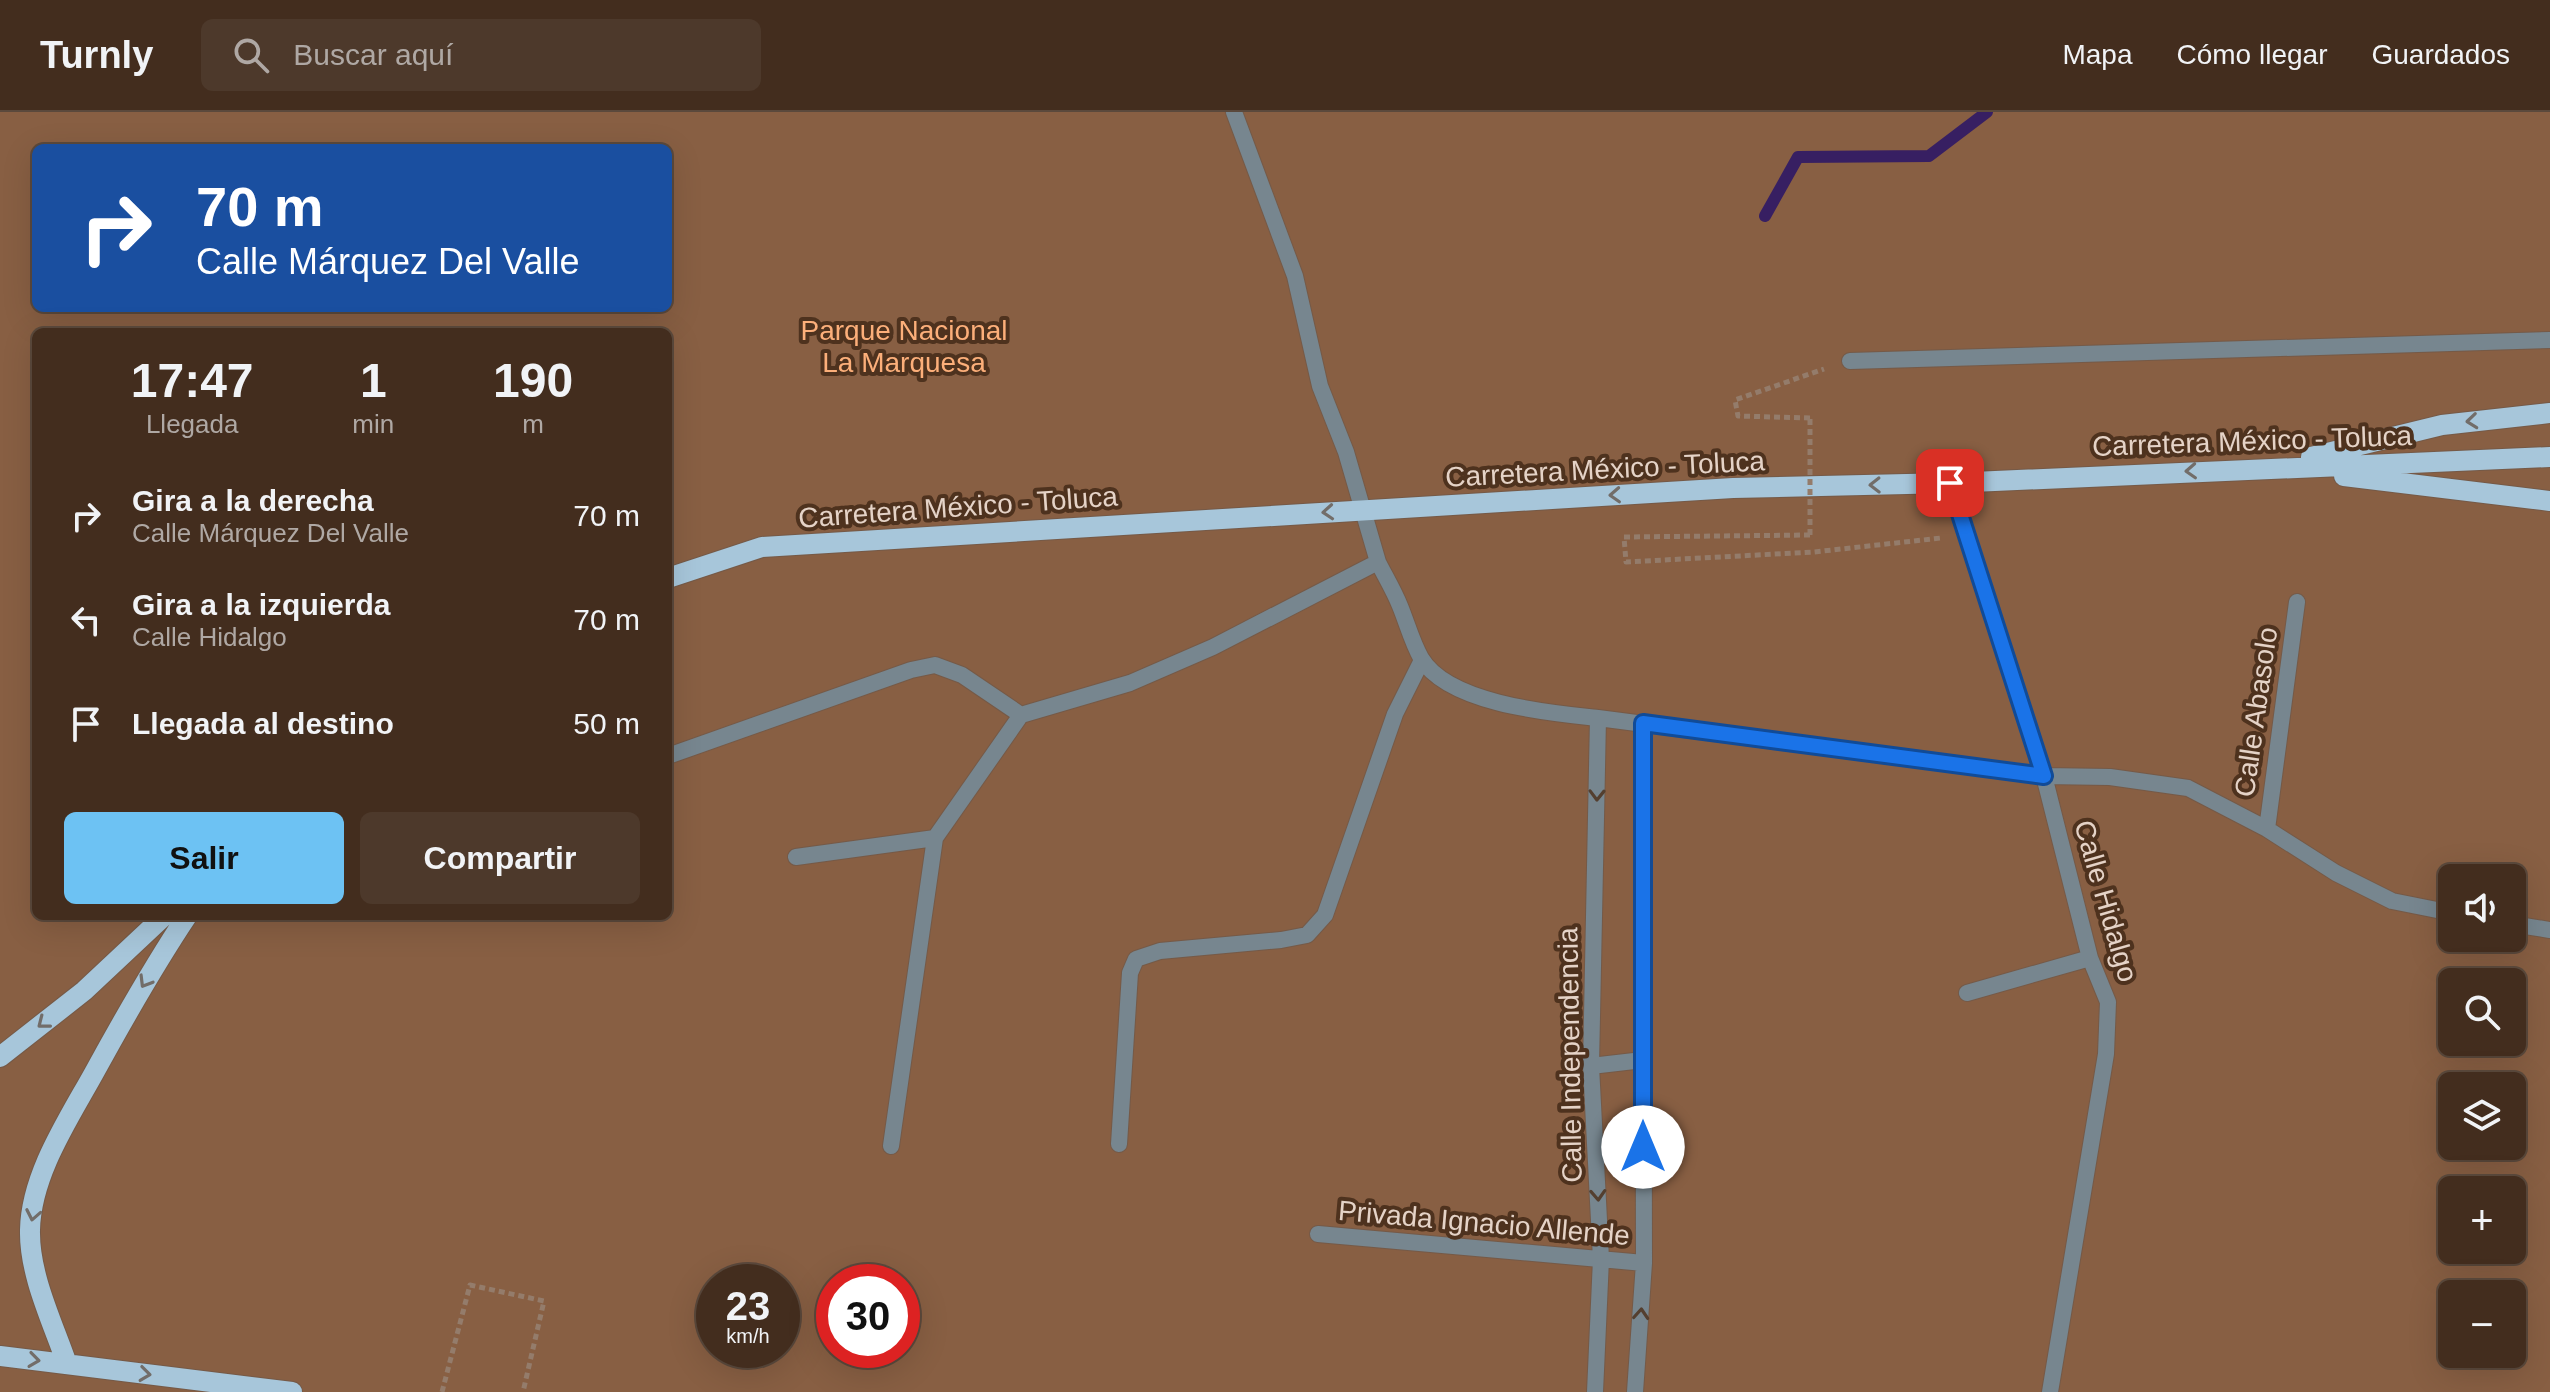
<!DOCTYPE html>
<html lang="es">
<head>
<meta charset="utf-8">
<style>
	:root { --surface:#432d1e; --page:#4d392b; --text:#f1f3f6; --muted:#afa8a4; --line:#5b493c; --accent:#6dc2f3 }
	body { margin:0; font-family:Helvetica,sans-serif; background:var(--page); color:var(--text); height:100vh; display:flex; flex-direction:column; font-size:30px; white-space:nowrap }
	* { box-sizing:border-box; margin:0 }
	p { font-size:26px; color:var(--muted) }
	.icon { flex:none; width:44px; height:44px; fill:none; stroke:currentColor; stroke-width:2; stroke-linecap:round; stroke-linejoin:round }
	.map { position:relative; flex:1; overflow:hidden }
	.panel { position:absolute; left:32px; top:216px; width:640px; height:592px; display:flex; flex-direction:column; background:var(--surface); border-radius:12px; box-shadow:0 8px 32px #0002,0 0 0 2px var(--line) }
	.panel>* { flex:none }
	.banner { position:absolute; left:32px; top:32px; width:640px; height:168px; border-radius:12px; box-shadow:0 8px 32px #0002,0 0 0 2px var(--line); background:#1a4fa0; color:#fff; overflow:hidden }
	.buttons { position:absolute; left:2438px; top:752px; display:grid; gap:16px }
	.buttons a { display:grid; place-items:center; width:88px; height:88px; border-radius:12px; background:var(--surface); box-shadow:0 8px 32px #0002,0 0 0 2px var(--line); font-size:40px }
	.speed { position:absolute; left:696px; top:1152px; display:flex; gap:16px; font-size:40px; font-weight:700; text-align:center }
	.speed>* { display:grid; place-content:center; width:104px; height:104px; border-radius:50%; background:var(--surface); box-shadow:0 8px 32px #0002,0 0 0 2px var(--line); line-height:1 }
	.speed small { font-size:20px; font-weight:400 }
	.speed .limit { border:12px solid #d22; background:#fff; color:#111 }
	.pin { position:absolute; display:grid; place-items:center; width:68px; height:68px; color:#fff; margin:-34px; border-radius:16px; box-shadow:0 4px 12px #0006 }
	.me { position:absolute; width:88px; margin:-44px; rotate:0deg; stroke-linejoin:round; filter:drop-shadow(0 0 6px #0008) }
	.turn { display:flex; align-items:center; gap:28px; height:168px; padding:0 32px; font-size:36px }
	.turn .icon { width:104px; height:104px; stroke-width:2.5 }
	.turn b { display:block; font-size:56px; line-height:68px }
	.eta { display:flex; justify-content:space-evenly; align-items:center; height:136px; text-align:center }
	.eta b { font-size:48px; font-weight:700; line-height:56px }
	.cta { display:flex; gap:16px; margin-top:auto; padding:16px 32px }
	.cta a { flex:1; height:92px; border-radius:12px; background:var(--accent); color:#111; font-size:32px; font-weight:700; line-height:92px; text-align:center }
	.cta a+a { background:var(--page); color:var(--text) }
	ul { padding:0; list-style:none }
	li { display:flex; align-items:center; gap:24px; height:104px; padding:0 32px }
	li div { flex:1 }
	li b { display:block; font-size:30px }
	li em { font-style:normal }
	header { display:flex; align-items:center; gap:48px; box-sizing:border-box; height:112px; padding:0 40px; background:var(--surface); border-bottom:2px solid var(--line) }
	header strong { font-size:38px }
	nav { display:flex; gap:44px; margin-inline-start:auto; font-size:28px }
	.search { width:560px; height:72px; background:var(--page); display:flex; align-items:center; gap:20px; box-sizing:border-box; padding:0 28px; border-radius:12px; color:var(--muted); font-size:30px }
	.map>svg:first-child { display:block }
	.green { fill:#885f43; fill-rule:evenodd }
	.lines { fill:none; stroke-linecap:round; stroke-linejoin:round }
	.stream { stroke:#371f62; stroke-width:12 }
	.minor-casing { stroke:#755a48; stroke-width:18 }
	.primary-casing { stroke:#755a48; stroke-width:22 }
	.path { stroke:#947c6b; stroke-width:5; stroke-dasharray:6 4; stroke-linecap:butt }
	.minor { stroke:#77868f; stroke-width:16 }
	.primary { stroke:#a7c6da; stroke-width:20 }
	.path-bridge { stroke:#947c6b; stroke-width:5; stroke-dasharray:6 4; stroke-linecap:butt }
	.oneway { stroke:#726d69 }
	.oneway2 { stroke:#543f2f }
	.route-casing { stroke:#114b97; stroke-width:20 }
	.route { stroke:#1a73e8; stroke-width:14 }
	.labels { text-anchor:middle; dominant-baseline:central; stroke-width:8; stroke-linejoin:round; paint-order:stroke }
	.park-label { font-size:28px; fill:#fcaf7a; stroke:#4e321e }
	.street-label { font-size:28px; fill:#e5d3c7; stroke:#4e321e }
</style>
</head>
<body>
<header>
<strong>Turnly</strong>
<div class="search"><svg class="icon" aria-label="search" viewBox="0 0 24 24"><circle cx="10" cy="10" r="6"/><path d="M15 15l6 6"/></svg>Buscar aquí</div>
<nav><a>Mapa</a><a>Cómo llegar</a><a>Guardados</a></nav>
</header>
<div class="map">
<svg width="2550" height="1280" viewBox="0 0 2550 1280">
	<rect width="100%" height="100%" fill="#593c28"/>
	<path class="green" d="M 0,0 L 2550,0 L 2550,1280 L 0,1280 ZM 36,36 L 668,36 L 668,196 L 36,196 ZM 36,220 L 668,220 L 668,804 L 36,804 ZM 2452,766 L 2512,766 L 2512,826 L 2452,826 ZM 2452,870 L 2512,870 L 2512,930 L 2452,930 ZM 2452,974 L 2512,974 L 2512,1034 L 2452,1034 ZM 2452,1078 L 2512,1078 L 2512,1138 L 2452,1138 ZM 714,1170 L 782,1170 L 782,1238 L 714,1238 ZM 834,1170 L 902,1170 L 902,1238 L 834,1238 ZM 2452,1182 L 2512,1182 L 2512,1242 L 2452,1242 Z"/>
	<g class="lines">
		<path class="stream" d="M 1765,104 L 1798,45 L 1929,44 L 1987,0"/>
		<g class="minor-casing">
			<path id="minor" d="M 1234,0 L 1295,164 L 1320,274 L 1346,340 L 1378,450
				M 1850,249 L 2550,228
				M 1950,371 L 2044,664 L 2090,846 L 2108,890 L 2106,942 L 2050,1280
				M 668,644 L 911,558 L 935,553 L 962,563 L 1021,603 L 1130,571 L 1213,535 L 1378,450 C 1385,464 1394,479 1400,494 C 1407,511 1412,530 1421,546 C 1448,592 1550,601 1598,606 L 2044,664 L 2110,665 L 2188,676 L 2267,717 L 2336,761 L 2392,789 L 2452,801
				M 2267,717 L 2297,490
				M 796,745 L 935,726
				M 2512,812 L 2550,818
				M 1967,881 L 2090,846
				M 1591,954 L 1643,948
				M 1119,1032 L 1130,861 L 1136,847 L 1160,839 L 1281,828 L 1307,823 L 1325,803 L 1395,602 L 1422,548
				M 891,1034 L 935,726 L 1021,603
				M 1318,1122 L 1644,1151
				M 1595,1280 L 1601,1147 L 1591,954 L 1598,606
				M 1635,1280 L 1644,1151 L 1643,611"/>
		</g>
		<g class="primary-casing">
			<path id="primary" d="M 2311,345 L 2442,313 L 2550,301
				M 2344,364 L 2550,389
				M 668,466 L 762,435 L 1733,376 L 1950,371 L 2550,345
				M 0,945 L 84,879 L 164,804
				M 0,1244 L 292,1280
				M 67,1252 C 53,1211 29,1163 30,1118 C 31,1063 68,1008 94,961 C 123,908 153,855 187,804"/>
		</g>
		<path class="path" d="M 1810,306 L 1738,304 L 1735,288 L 1824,257
			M 1810,423 L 1624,425 L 1626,450 L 1814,440 L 1941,426
			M 442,1280 L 470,1173 L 544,1189 L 523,1280"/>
		<use href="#minor" class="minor"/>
		<use href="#primary" class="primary"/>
		<path class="path-bridge" d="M 1810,423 L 1810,306"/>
	</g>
	<defs><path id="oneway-chevron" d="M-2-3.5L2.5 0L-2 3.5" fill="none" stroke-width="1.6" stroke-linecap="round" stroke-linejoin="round" transform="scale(2)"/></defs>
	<g class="oneway">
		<use href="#oneway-chevron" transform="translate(2472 309) rotate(174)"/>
		<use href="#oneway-chevron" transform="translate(2191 359) rotate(177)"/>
		<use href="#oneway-chevron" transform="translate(1875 373) rotate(179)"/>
		<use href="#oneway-chevron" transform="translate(1615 383) rotate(177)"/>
		<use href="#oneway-chevron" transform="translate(1328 400) rotate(176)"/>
		<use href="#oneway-chevron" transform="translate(145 870) rotate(121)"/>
		<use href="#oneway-chevron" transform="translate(43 911) rotate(142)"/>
		<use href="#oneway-chevron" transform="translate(33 1103) rotate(101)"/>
		<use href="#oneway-chevron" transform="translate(34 1248) rotate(8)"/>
		<use href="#oneway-chevron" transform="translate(145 1262) rotate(7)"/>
	</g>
	<g class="oneway2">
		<use href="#oneway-chevron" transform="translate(1597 683) rotate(91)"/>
		<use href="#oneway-chevron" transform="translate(1598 1083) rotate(87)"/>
		<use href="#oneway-chevron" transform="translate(1641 1202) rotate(-86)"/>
	</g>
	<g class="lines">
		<g class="route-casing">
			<path id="route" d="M 1643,1035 L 1643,611 L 2044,664 L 1950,371"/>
		</g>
		<use href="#route" class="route"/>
	</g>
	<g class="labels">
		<g class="park-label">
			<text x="904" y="218">Parque Nacional<tspan x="904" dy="32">La Marquesa</tspan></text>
		</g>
		<g class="street-label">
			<text transform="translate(2252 329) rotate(-2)">Carretera México - Toluca</text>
			<text transform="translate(1605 357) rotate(-3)">Carretera México - Toluca</text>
			<text transform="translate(958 395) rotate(-4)">Carretera México - Toluca</text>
			<text transform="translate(2256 600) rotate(-82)">Calle Abasolo</text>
			<text transform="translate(2106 789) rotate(74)">Calle Hidalgo</text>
			<text transform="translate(1570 943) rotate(-91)">Calle Independencia</text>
			<text transform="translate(1484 1111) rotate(5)">Privada Ignacio Allende</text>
		</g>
	</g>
</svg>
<div class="buttons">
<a><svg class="icon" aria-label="sound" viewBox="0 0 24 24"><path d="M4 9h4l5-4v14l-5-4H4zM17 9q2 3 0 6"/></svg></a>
<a><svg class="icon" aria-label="search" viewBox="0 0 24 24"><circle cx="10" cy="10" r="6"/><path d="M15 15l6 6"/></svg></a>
<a><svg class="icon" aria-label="layers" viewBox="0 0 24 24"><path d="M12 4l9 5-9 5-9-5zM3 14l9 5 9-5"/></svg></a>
<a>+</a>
<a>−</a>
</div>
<div class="speed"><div>23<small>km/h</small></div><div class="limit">30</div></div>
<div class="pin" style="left:1950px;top:371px;background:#d93025"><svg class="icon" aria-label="arrive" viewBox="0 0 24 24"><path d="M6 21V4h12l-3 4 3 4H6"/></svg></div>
<svg class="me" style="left:1643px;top:1035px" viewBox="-20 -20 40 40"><circle r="19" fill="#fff"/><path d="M0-13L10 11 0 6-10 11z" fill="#1a73e8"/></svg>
<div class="banner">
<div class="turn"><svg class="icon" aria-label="right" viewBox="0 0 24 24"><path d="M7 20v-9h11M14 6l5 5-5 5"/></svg><div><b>70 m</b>Calle Márquez Del Valle</div></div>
</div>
<section class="panel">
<div class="eta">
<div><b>17:47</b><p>Llegada</p></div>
<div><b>1</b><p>min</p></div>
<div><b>190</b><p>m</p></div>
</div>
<ul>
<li><svg class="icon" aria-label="right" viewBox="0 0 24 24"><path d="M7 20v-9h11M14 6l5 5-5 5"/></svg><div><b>Gira a la derecha</b><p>Calle Márquez Del Valle</p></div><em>70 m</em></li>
<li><svg class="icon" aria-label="left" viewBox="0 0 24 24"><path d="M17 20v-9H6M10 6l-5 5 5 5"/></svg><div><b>Gira a la izquierda</b><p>Calle Hidalgo</p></div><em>70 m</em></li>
<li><svg class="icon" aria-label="arrive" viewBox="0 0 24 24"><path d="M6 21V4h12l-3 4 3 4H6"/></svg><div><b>Llegada al destino</b></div><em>50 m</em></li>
</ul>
<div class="cta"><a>Salir</a><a>Compartir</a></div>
</section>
</div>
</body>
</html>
